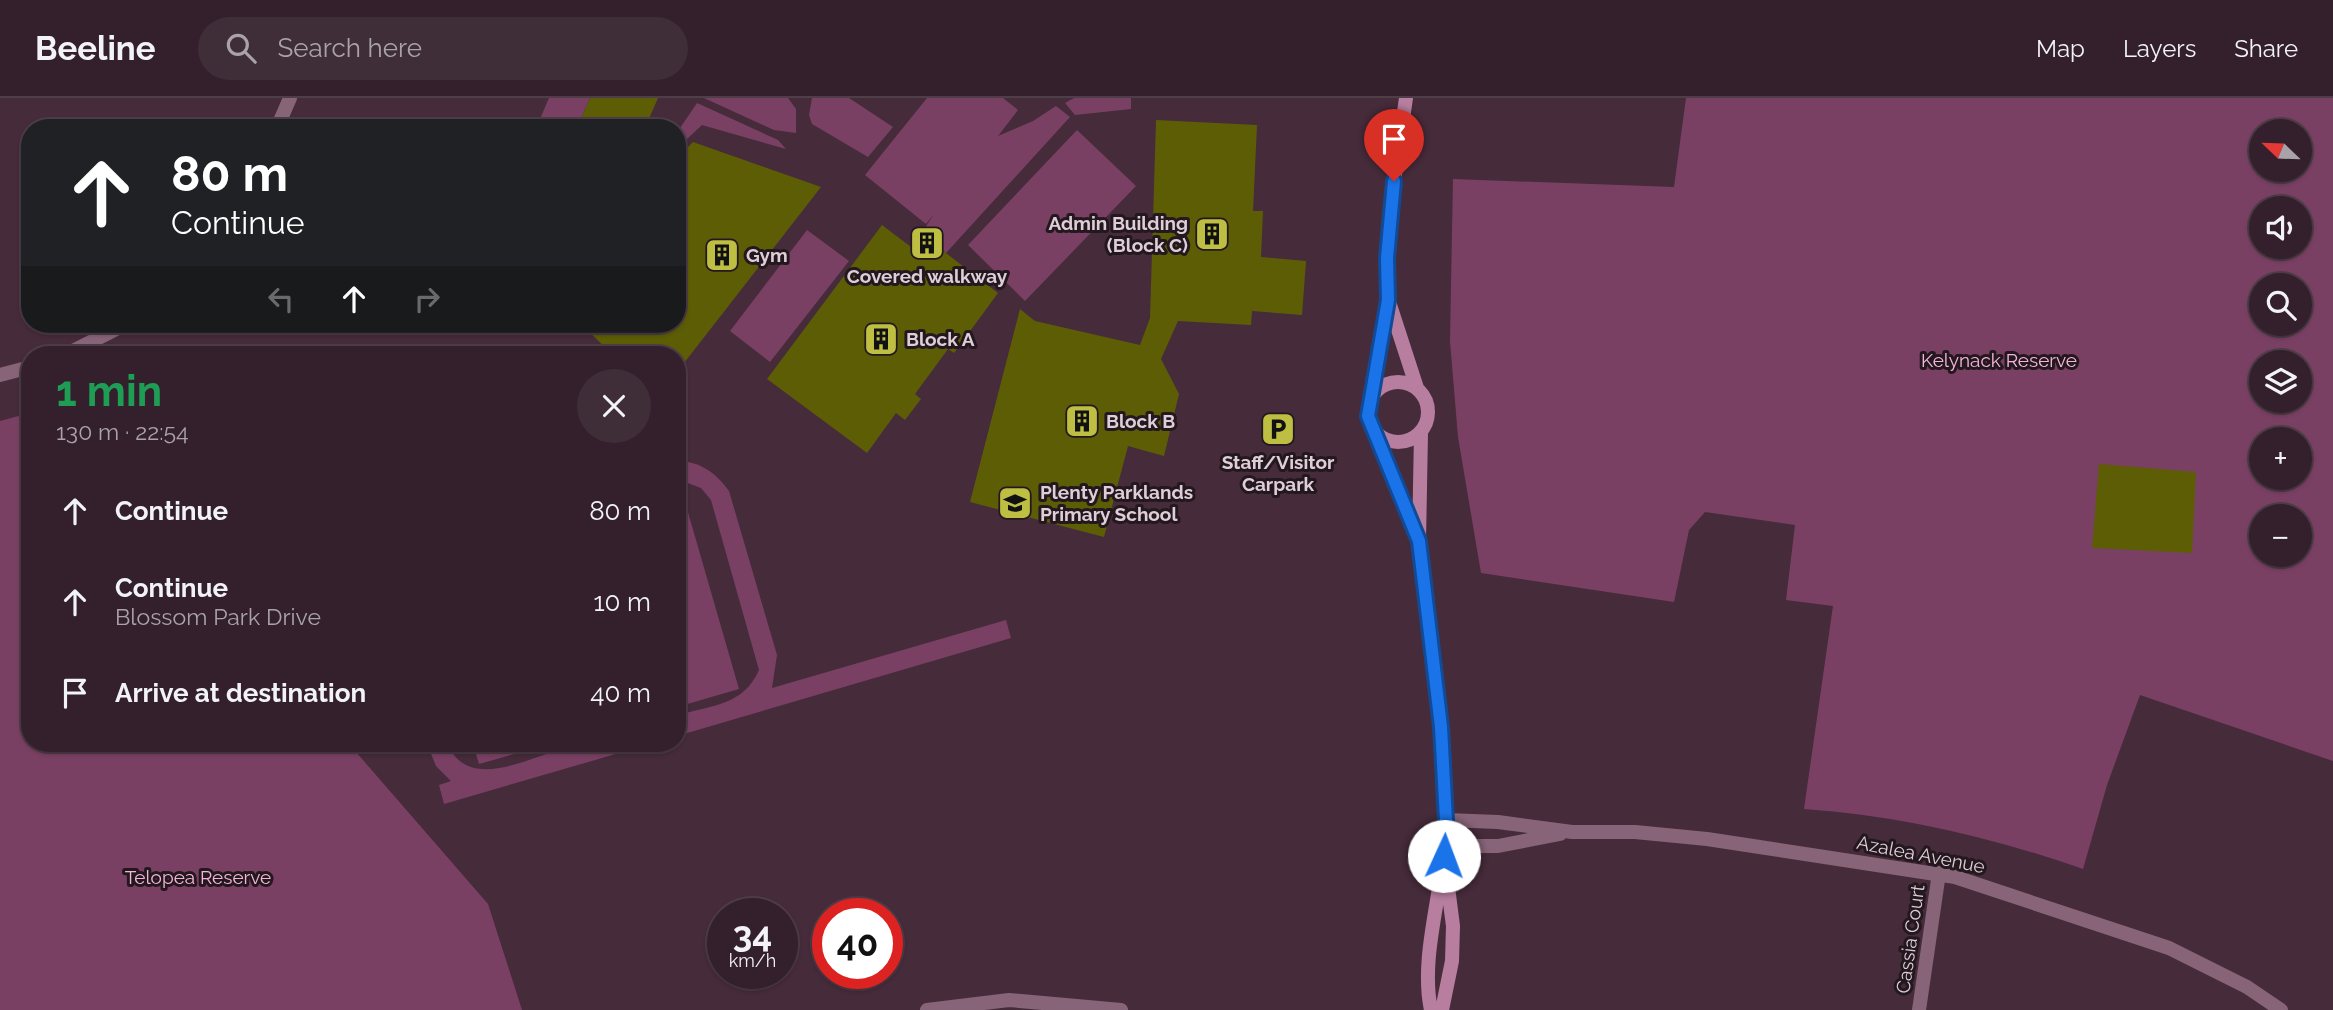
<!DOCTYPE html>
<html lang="en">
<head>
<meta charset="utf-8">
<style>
	:root { --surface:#34202c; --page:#3f2d38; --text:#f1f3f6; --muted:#a9a3a9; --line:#4e3e48 }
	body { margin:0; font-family:Raleway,sans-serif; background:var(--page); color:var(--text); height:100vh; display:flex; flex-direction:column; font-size:26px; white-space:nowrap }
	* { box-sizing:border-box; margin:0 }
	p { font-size:23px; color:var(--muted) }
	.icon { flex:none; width:38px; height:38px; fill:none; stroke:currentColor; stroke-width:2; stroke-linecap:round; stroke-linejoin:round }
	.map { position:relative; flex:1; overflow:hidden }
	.sheet { position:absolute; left:21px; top:248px; width:665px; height:406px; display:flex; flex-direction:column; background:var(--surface); border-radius:28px; box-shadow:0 2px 5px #0004,0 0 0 2px var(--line) }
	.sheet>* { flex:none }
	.top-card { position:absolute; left:21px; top:21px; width:665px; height:214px; border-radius:28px; box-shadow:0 2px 5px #0004,0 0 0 2px var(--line); background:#202124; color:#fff; overflow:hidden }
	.needle { width:46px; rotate:293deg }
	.fabs { position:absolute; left:2249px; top:21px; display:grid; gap:14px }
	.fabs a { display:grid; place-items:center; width:63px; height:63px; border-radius:50%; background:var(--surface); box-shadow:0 2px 5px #0004,0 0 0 2px var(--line); font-size:35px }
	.speed { position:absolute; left:707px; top:800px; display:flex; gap:14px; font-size:35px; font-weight:700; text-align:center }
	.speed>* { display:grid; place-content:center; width:91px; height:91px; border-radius:50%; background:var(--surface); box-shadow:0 2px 5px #0004,0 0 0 2px var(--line); line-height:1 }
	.speed small { font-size:18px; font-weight:400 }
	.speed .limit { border:10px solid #d22; background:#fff; color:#111 }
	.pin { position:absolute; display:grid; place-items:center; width:60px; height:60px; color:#fff; margin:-72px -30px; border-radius:50% 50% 50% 0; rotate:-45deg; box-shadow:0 0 7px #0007 }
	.pin .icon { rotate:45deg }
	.me { position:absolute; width:77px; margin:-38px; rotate:2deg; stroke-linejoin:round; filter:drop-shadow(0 0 5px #0008) }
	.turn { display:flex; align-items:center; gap:24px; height:147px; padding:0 35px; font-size:32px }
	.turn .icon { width:91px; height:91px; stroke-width:2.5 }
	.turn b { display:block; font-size:49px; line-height:60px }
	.lanes { display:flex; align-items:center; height:66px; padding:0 35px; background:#0003; justify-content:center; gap:35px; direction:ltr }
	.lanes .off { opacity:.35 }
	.round { display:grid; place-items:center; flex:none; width:74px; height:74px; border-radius:37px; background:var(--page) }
	.overview { display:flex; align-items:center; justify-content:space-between; height:119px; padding:0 35px }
	h1 { font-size:42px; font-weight:700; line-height:52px; color:#1e9e55 }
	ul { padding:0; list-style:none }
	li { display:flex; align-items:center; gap:21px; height:91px; padding:0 35px }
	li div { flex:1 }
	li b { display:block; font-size:26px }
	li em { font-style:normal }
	header { display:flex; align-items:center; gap:42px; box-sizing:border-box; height:98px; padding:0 35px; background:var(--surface); border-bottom:2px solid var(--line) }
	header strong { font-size:33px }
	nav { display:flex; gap:38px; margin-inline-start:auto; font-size:24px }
	.search { width:490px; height:63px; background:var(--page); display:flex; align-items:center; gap:18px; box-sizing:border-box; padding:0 24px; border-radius:38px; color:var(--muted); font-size:26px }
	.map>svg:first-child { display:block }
	.green { fill:#7a4064; fill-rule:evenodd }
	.building { fill:#5d5d06 }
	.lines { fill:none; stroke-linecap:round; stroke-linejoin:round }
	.street { stroke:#886479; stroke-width:14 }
	.secondary { stroke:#b77ea0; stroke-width:14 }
	.route-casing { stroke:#114b97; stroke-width:18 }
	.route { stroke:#1a73e8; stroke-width:12 }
	.labels { text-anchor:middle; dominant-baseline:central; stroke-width:6; stroke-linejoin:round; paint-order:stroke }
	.poi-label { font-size:19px; font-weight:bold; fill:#dfcdd7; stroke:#24181f; text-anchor:start }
	.park-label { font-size:19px; fill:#f6b4db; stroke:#24181f }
	.street-label { font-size:19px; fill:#dfcdd7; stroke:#24181f }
</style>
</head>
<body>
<header>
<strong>Beeline</strong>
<div class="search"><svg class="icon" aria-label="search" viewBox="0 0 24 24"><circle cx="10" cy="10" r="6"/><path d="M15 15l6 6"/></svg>Search here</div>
<nav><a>Map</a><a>Layers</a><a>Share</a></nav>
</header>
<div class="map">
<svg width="2333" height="912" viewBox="0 0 2333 912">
	<rect width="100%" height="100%" fill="#462b3b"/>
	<path class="green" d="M 549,0 L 590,0 L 577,30 L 536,30 Z
		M 704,0 L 788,0 L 796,11 L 796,35 L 774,32 Z
		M 812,0 L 849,0 L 893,29 L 868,59 L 812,26 L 809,17 Z
		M 927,0 L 1003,0 L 1018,12 L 998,38 L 1033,23 L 1056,8 L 1070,19 L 946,155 L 921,136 L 934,116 L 926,126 L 865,77 Z
		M 1074,0 L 1131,0 L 1131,11 L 1075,17 L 1065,5 Z
		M 1686,0 L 2333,0 L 2333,663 L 2140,597 L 2107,687 L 2083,771 C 1991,739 1901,718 1804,711 L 1833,508 L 1786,502 L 1795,427 L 1705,414 L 1689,432 L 1674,504 L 1481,475 L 1458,339 L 1450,243 L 1453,81 L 1674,89 ZM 2261,33 L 2300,33 L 2300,72 L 2261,72 ZM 2261,110 L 2300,110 L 2300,149 L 2261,149 ZM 2261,187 L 2300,187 L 2300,226 L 2261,226 ZM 2261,264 L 2300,264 L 2300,303 L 2261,303 ZM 2261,341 L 2300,341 L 2300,380 L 2261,380 ZM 2261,418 L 2300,418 L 2300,457 L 2261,457 Z
		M 697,5 L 778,42 L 786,51 L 702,27 L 687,41 L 678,33 Z
		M 1077,32 L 1136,88 L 1025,203 L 968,147 Z
		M 807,132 L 849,163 L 770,264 L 730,233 Z
		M 30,315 L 30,646 L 349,646 L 488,806 L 522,912 L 0,912 L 0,323 Z
		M 677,363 C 700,363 716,375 729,393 L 777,557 L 772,590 L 1006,522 L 1011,540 L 677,638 L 677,617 C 711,608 744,607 759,572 L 711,402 L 701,390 L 677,381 Z
		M 681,390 L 739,591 L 677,609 L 677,391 Z
		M 427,646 L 448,646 C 469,699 540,653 579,646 C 601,642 627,646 650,646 L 444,706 L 439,687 L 451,683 L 436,668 Z
		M 473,646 L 549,646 L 479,666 Z"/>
	<path class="building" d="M 590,0 L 658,0 L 645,30 L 577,30 Z
		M 1156,22 L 1257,27 L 1253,113 L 1263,113 L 1261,159 L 1306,163 L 1302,217 L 1252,213 L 1251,227 L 1178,223 L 1161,261 L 1179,296 L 1164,358 L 1128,348 L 1104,439 L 970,404 L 1020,211 L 1035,223 L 1140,247 L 1150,220 Z
		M 693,44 L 821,89 L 677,274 L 677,257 L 613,257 L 581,226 L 677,226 L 677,60 Z
		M 882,127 L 915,152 L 925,139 L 998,195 L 954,255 L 948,251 L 915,296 L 921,301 L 905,322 L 896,315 L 867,355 L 767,281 Z
		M 2099,366 L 2196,374 L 2192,455 L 2092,450 Z"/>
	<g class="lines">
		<path class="street" d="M 277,30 L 290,0
			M 65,257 L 126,226
			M 0,277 L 30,269
			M 1446,722 L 1498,724 L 1572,734 L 1635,734 L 1707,741 L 1955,779 L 2169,850 L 2247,889 L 2281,912
			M 1444,748 L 1498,748 L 1560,736
			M 927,912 L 1009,902 L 1121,912
			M 1919,912 L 1939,775"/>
		<path class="secondary" d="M 1390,207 L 1417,290
			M1368 314a30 30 0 1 1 60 0a30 30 0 1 1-60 0Z
			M 1372,298 L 1388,202 L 1387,160 L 1394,83 L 1406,0
			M 1376,335 L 1417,438
			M 1421,335 L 1419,443 L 1441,629 L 1446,722 L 1444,758 L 1453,828 L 1452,863 L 1442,912
			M 1431,912 C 1422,869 1435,820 1441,777"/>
	</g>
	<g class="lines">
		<g class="route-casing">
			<path id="route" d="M 1394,83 L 1387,160 L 1388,202 L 1368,318 L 1419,443 L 1441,629 L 1446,722 L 1444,758"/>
		</g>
		<use href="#route" class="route"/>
	</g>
	<defs>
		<g id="building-square" transform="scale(1.75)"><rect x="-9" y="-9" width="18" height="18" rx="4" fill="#bebf42" stroke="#24181f"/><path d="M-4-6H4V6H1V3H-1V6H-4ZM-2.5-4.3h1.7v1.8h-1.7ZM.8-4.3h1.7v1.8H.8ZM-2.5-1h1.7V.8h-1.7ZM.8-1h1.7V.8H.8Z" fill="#111"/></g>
		<g id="parking-square" transform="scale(1.75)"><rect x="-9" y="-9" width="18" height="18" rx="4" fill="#bebf42" stroke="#24181f"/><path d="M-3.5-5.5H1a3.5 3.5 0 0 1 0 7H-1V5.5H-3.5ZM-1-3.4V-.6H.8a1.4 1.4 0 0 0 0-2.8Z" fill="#111"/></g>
		<g id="school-square" transform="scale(1.75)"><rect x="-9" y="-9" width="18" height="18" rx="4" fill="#bebf42" stroke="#24181f"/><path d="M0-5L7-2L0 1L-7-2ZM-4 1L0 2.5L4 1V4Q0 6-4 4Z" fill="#111"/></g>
	</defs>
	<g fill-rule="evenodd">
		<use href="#building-square" x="1212" y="136"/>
		<use href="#building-square" x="927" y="145"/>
		<use href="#building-square" x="722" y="157"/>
		<use href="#building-square" x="881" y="241"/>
		<use href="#building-square" x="1082" y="323"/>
		<use href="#parking-square" x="1278" y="331"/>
		<use href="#school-square" x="1015" y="405"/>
	</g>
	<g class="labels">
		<g class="poi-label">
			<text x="1188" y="125" text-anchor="end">Admin Building<tspan x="1188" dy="22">(Block C)</tspan></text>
			<text x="746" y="157">Gym</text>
			<text x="927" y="178" text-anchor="middle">Covered walkway</text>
			<text x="906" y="241">Block A</text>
			<text x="1106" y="323">Block B</text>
			<text x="1278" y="364" text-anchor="middle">Staff/Visitor<tspan x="1278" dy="22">Carpark</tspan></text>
			<text x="1040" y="394">Plenty Parklands<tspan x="1040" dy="22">Primary School</tspan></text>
		</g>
		<g class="park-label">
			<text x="1999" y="262">Kelynack Reserve</text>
			<text x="198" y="779">Telopea Reserve</text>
		</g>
		<g class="street-label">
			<text transform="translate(1921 756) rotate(11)">Azalea Avenue</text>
			<text transform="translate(1910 841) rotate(-82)">Cassia Court</text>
		</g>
	</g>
</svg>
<div class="fabs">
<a><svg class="needle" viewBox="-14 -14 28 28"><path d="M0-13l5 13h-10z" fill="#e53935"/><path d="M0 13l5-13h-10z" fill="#a9a3a9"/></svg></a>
<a><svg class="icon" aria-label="sound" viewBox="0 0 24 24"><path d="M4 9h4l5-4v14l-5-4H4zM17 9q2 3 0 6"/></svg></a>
<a><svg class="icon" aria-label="search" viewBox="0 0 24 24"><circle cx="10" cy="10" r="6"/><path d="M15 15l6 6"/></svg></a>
<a><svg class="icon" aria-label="layers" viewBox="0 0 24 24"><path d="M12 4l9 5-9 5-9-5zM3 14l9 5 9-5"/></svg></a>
<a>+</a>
<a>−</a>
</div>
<div class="speed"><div>34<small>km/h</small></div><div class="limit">40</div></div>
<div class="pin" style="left:1394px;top:83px;background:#d93025"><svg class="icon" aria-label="arrive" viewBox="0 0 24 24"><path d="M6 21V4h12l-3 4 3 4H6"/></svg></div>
<svg class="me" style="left:1444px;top:758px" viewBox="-20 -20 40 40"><circle r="19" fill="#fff"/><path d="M0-13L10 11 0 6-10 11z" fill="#1a73e8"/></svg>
<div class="top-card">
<div class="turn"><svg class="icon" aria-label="ahead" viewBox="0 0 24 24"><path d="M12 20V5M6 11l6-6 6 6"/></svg><div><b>80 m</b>Continue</div></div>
<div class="lanes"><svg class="icon off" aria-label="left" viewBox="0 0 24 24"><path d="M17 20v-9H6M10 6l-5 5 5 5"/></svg><svg class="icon" aria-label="ahead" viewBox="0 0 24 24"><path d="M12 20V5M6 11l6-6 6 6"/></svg><svg class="icon off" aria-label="right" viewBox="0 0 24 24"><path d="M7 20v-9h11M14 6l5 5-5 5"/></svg></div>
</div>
<section class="sheet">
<div class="overview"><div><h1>1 min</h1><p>130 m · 22:54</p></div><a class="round"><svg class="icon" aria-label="close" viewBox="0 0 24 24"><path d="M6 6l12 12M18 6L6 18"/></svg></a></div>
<ul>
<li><svg class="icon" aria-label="ahead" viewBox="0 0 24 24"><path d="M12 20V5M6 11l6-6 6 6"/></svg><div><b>Continue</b></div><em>80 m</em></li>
<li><svg class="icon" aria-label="ahead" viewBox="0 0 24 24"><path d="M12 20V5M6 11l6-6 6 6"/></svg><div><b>Continue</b><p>Blossom Park Drive</p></div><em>10 m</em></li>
<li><svg class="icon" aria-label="arrive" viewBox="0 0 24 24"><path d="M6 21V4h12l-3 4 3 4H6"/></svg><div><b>Arrive at destination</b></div><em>40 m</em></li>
</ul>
</section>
</div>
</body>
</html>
